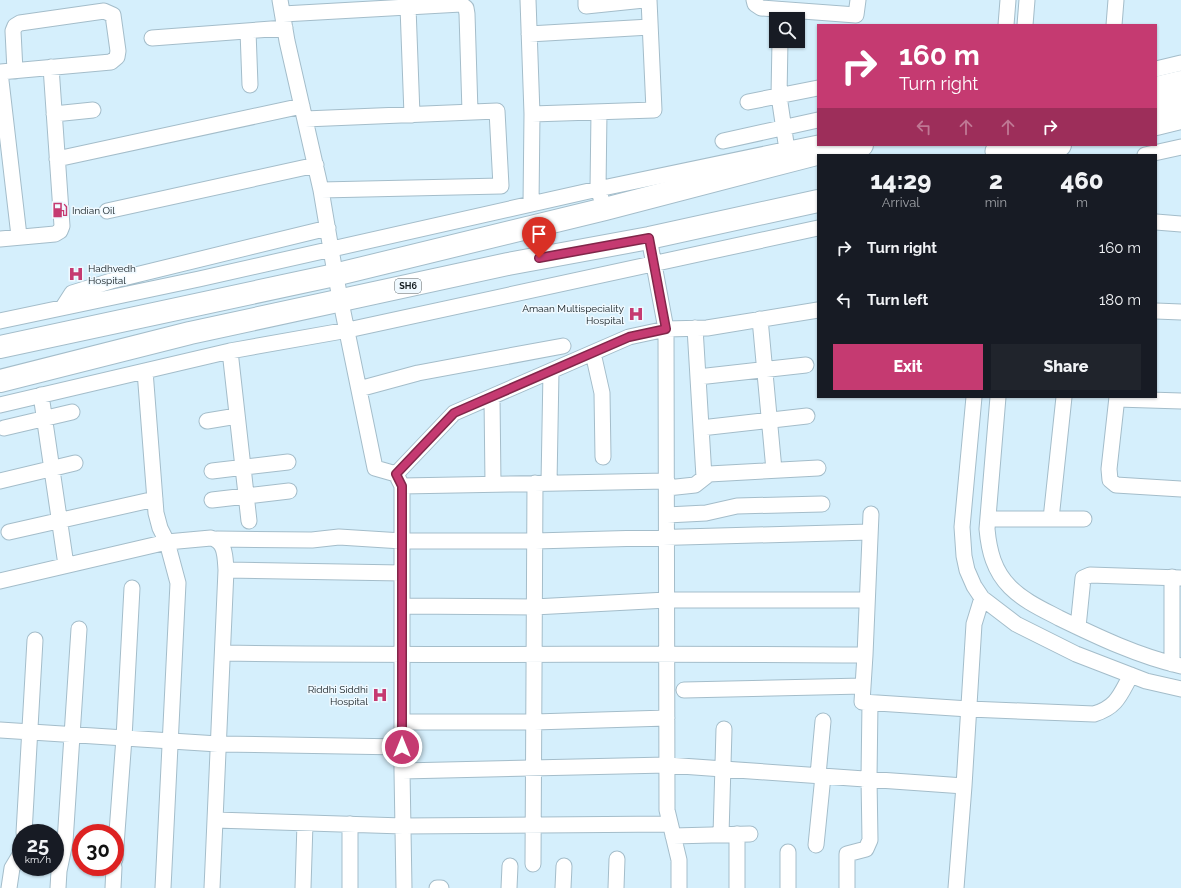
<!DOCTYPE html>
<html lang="en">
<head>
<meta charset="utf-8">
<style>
	:root { --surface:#171b24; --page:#20242c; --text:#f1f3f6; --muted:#9ea1a6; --accent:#c53a71 }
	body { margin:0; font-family:Raleway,sans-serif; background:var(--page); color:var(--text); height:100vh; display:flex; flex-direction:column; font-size:15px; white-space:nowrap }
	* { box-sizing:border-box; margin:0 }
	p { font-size:13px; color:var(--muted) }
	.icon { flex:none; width:22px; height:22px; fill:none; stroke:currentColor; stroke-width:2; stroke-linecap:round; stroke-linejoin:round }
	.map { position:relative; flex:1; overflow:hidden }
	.drawer { position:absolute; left:817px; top:154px; width:340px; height:244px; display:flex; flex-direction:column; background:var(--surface); border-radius:0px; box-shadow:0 1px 3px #0004 }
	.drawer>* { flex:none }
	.guide { position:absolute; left:817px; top:24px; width:340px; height:122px; border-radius:0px; box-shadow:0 1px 3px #0004; background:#c53a71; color:#fff; overflow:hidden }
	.fabs { position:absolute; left:769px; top:12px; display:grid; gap:8px }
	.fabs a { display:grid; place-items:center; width:36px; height:36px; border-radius:0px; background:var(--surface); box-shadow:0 1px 3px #0004; font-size:20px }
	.speed { position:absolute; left:12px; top:824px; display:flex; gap:8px; font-size:20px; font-weight:700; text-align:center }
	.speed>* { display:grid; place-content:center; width:52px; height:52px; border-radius:50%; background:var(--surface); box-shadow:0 1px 3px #0004; line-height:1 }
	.speed small { font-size:10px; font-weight:400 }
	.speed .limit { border:6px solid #d22; background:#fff; color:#111 }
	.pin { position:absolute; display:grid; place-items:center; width:34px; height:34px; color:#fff; margin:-41px -17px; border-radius:50% 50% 50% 0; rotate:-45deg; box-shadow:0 0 4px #0007 }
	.pin .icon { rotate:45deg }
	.me { position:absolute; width:44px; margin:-22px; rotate:0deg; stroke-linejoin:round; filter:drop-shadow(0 0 3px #0008) }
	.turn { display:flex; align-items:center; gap:14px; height:84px; padding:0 16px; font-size:18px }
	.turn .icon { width:52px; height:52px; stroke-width:2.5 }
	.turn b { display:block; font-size:28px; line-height:34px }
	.lanes { display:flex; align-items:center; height:38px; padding:0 16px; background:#0003; justify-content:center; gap:20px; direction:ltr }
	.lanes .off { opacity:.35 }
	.eta { display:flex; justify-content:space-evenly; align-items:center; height:68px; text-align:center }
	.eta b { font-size:24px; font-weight:800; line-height:28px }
	.button { display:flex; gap:8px; margin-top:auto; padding:8px 16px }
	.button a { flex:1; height:46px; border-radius:0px; background:var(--accent); color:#fff; font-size:16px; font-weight:800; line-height:46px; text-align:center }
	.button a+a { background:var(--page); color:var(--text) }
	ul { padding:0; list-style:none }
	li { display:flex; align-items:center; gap:12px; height:52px; padding:0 16px }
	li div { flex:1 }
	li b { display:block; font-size:15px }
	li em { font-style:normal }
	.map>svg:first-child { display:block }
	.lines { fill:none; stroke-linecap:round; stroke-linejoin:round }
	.minor-casing { stroke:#a4bdca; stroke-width:17 }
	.major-casing { stroke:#a4bdca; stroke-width:21 }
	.highway-casing { stroke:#a4bdca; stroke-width:24 }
	.minor { stroke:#fff; stroke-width:15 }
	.major { stroke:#fff; stroke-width:19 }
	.highway { stroke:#fff; stroke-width:22 }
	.route-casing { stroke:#802649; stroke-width:10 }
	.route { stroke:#c53a71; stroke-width:7 }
	.labels { text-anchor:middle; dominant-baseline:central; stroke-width:3; stroke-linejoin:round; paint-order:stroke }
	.shield { fill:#eff9ff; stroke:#545e62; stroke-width:1 }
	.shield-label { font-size:9px; font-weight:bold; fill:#111b1f }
	.poi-label { font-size:10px; fill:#111b1f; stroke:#eff9ff; text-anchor:start }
</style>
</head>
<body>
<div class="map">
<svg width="1181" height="888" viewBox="0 0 1181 888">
	<rect width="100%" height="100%" fill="#d5effc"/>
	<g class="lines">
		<g class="minor-casing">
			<path id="minor" d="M 280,0 L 287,41 L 321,190 L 335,273 L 375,468 L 396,474 L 402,486 L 402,771 L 404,888
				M 528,0 L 532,114 L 654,110 L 649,0
				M 586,0 L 586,6 L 644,0
				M 754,0 L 755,4 L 761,8 L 856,15 L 858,0
				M 408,7 L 412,115
				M 283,14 L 461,4 L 466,8 L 467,14 L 470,112
				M 1006,25 L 1008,0
				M 1025,25 L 1027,0
				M 1114,25 L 1116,0
				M 248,31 L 250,85
				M 529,34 L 650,27
				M 152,38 L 285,28
				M 780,41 L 779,96 L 787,150
				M 1156,69 L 1181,63
				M 0,72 L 111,62 L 117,57 L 118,51 L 113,15 L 104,11 L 20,23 L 15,26 L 13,31 L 15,71
				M 0,72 L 19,236
				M 748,102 L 818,88
				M 599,112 L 598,189 L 601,198
				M 54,114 L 93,110
				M 305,119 L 497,111 L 501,186 L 321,190
				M 723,141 L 818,120
				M 1145,155 L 1181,147
				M 57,159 L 302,106
				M 531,204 L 532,114
				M 107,211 L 316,165
				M 1156,222 L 1181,224
				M 649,238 L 666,329 L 667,810 L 679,860 L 679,888
				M 0,239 L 55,234 L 60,231 L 62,226 L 51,67
				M 63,307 L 72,293 L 111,281 L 328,228
				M 1156,311 L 1181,312
				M 760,319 L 774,470
				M 0,321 L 199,279 L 598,189 L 818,143
				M 695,328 L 704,477
				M 230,351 L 249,521
				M 593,353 L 602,393 L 603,457
				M 145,371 L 156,513 L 160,528 L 167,542 L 178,583 L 163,888
				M 698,377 L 806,365
				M 359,389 L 418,373 L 563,346
				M 41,395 L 66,565
				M 492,397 L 493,484
				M 974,397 L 962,527 L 964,556 L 967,570 L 974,586 L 982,598 L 1016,624 L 1076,654 L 1146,681 L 1181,689
				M 998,397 L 987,529 C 989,551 994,571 1010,587 C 1024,601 1042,609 1059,618 C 1098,637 1138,656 1181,666
				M 1117,397 L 1109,469 L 1110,480 L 1116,485 L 1181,489
				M 1117,399 L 1181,401
				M 0,405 L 230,351 L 348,330 L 818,228
				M 207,421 L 237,416
				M 4,428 L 72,412
				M 701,428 L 807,416
				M 212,471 L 288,462
				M 396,474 L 454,413 L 629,337 L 666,329 L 707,328 L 818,310
				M 0,481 L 75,463
				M 549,483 L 551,371
				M 402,486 L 667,481
				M 667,488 L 695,485 L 709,474 L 818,468
				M 212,500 L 289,491
				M 871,514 L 865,655 L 862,702 L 969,709 L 1094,714 C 1117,707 1120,695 1131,675
				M 667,515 L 706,513 L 737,506 L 822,504
				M 988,519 L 1084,519
				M 1051,519 L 1064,397
				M 9,532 L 155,499
				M 217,539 L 312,540 L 339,537 L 402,541 L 535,541 L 870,532
				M 226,570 L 402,573
				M 1172,577 L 1172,664
				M 0,581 L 167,542 L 211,538 C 226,541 225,558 226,570 L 212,888
				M 402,606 L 534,607 L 667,600 L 867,600
				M 1078,627 L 1083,578 L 1090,575 L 1181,578
				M 223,653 C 437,656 651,653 865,655
				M 684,690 L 863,686
				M 402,722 L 534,722 L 667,718
				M 0,730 L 218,744 L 402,747
				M 402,771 L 667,765 L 964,786
				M 818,775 L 823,721
				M 215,820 L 403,826 L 670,824
				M 24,833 L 35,640
				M 737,834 L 737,888
				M 721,835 L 724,729
				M 673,836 L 750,834
				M 816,845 L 823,776
				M 115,859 L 124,738 L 132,588
				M 533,864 L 535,483
				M 9,888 L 12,868 L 21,853
				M 58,888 L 59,871 L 65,842 L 79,629
				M 113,888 L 114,867
				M 303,888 L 305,823
				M 350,888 L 350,824
				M 437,888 L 441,888
				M 509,888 L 510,866
				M 563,888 L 564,866
				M 616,888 L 617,859
				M 788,888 L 788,852
				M 847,888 L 847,854 L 866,849 L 870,840 L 869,778 L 870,703
				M 956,888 L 964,786 L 974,624 L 982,598"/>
		</g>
		<g class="major-casing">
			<path id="major" d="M 1156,105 L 1181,100
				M 995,151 L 1020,145"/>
		</g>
		<g class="highway-casing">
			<path id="highway" d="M 1156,88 L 1181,82
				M 1156,124 L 1181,118
				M 1016,155 L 1060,145
				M 0,347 L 330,276 L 605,209 L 832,150 L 862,145
				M 0,381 L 190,333 L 342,300 L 508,264 L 649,238 L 818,201"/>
		</g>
		<use href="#minor" class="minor"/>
		<use href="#major" class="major"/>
		<use href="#highway" class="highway"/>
	</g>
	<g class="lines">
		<g class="route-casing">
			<path id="route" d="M 402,747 L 402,486 L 396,474 L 454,413 L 629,337 L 666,329 L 649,238 L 539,258"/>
		</g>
		<use href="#route" class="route"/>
	</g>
	<defs>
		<g id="fuel-bare" transform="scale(1.2)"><path d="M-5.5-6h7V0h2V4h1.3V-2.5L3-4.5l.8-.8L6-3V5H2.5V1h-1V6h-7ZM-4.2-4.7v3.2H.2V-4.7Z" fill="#c53a71" stroke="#eff9ff" stroke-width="2.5" paint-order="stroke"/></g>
		<g id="hospital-bare" transform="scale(1.2)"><path d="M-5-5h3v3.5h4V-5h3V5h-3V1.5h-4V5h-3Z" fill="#c53a71" stroke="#eff9ff" stroke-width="2.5" paint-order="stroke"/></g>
	</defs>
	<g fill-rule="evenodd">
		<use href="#fuel-bare" x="60" y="210"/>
		<use href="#hospital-bare" x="76" y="274"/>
		<use href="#hospital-bare" x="636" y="314"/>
		<use href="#hospital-bare" x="380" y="695"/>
	</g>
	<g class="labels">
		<rect class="shield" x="395" y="279" width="26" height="14" rx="3"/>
		<g class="shield-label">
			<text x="408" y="286">SH6</text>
		</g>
		<g class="poi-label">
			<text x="72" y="210">Indian Oil</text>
			<text x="88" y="268">Hadhvedh<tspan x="88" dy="12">Hospital</tspan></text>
			<text x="624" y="308" text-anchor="end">Amaan Multispeciality<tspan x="624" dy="12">Hospital</tspan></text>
			<text x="368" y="689" text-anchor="end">Riddhi Siddhi<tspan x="368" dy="12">Hospital</tspan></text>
		</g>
	</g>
</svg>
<div class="fabs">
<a><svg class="icon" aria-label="search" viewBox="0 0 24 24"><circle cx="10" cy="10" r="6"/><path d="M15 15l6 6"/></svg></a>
</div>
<div class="speed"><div>25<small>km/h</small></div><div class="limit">30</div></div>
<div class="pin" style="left:539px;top:258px;background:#d93025"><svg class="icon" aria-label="arrive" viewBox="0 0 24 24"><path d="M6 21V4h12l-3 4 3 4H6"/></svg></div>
<svg class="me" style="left:402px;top:747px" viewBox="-20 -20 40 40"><circle r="17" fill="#c53a71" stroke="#fff" stroke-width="3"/><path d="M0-11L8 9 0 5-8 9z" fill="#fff"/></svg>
<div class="guide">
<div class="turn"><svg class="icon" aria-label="right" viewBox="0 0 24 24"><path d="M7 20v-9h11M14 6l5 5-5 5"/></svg><div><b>160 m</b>Turn right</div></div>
<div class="lanes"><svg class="icon off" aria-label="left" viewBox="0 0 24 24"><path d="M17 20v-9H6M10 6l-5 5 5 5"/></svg><svg class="icon off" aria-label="ahead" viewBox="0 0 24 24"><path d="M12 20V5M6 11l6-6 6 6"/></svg><svg class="icon off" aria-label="ahead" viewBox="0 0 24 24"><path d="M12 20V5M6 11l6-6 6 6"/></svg><svg class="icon" aria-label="right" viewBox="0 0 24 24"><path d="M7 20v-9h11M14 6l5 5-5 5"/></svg></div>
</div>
<section class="drawer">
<div class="eta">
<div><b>14:29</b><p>Arrival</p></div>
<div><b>2</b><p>min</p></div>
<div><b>460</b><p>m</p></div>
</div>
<ul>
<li><svg class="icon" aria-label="right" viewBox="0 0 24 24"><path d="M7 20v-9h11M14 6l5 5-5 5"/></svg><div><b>Turn right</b></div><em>160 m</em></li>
<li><svg class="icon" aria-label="left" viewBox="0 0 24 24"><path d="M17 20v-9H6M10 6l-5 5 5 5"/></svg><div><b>Turn left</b></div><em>180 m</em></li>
</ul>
<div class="button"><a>Exit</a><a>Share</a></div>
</section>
</div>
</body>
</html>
